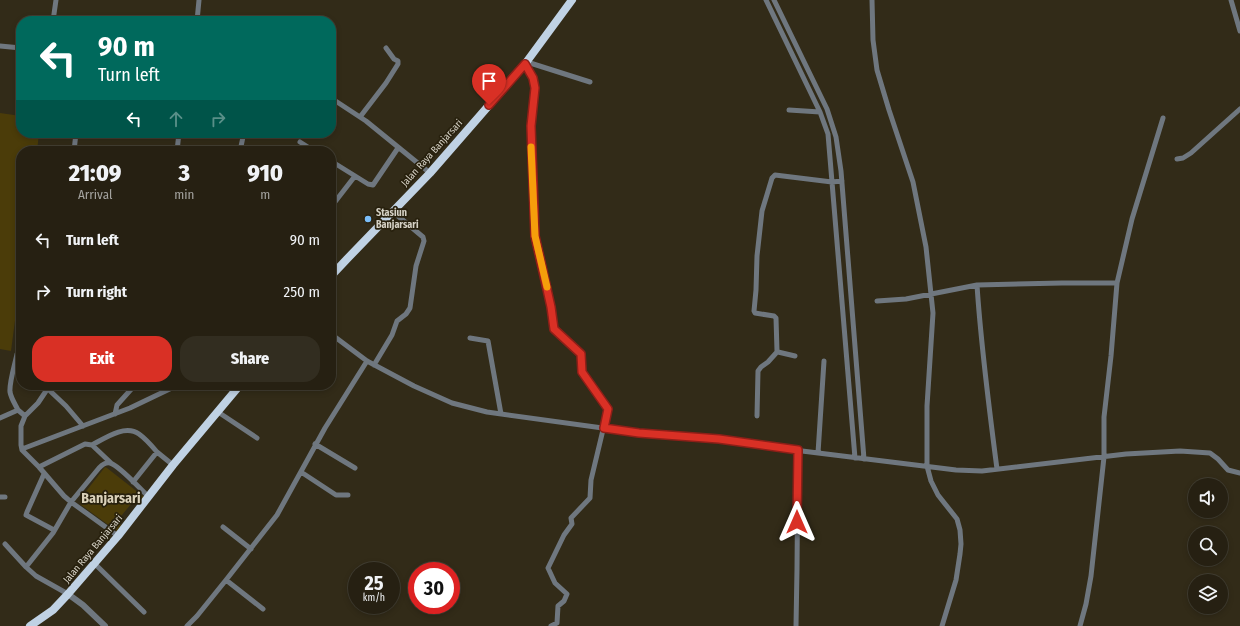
<!DOCTYPE html>
<html lang="en">
<head>
<meta charset="utf-8">
<style>
	:root { --surface:#262012; --page:#322d20; --text:#f1f3f6; --muted:#a4a39f; --line:#423e32; --accent:#d93025 }
	body { margin:0; font-family:"Fira Sans Condensed",sans-serif; background:var(--page); color:var(--text); height:100vh; display:flex; flex-direction:column; font-size:15px; white-space:nowrap }
	* { box-sizing:border-box; margin:0 }
	p { font-size:13px; color:var(--muted) }
	.icon { flex:none; width:22px; height:22px; fill:none; stroke:currentColor; stroke-width:2; stroke-linecap:round; stroke-linejoin:round }
	.map { position:relative; flex:1; overflow:hidden }
	.side { position:absolute; left:16px; top:146px; width:320px; height:244px; display:flex; flex-direction:column; background:var(--surface); border-radius:16px; box-shadow:0 2px 6px #0003,0 0 0 1px var(--line) }
	.side>* { flex:none }
	.banner { position:absolute; left:16px; top:16px; width:320px; height:122px; border-radius:16px; box-shadow:0 2px 6px #0003,0 0 0 1px var(--line); background:#00695c; color:#fff; overflow:hidden }
	.buttons { position:absolute; left:1188px; top:478px; display:grid; gap:8px }
	.buttons a { display:grid; place-items:center; width:40px; height:40px; border-radius:50%; background:var(--surface); box-shadow:0 2px 6px #0003,0 0 0 1px var(--line); font-size:20px }
	.speed { position:absolute; left:348px; top:562px; display:flex; gap:8px; font-size:20px; font-weight:700; text-align:center }
	.speed>* { display:grid; place-content:center; width:52px; height:52px; border-radius:50%; background:var(--surface); box-shadow:0 2px 6px #0003,0 0 0 1px var(--line); line-height:1 }
	.speed small { font-size:10px; font-weight:400 }
	.speed .limit { border:6px solid #d22; background:#fff; color:#111 }
	.pin { position:absolute; display:grid; place-items:center; width:34px; height:34px; color:#fff; margin:-41px -17px; border-radius:50% 50% 50% 0; rotate:-45deg; box-shadow:0 0 4px #0007 }
	.pin .icon { rotate:45deg }
	.me { position:absolute; width:44px; margin:-22px; rotate:0deg; stroke-linejoin:round; filter:drop-shadow(0 0 3px #0008) }
	.turn { display:flex; align-items:center; gap:14px; height:84px; padding:0 16px; font-size:18px }
	.turn .icon { width:52px; height:52px; stroke-width:2.5 }
	.turn b { display:block; font-size:28px; line-height:34px }
	.lanes { display:flex; align-items:center; height:38px; padding:0 16px; background:#0003; justify-content:center; gap:20px; direction:ltr }
	.lanes .off { opacity:.35 }
	.eta { display:flex; justify-content:space-evenly; align-items:center; height:68px; text-align:center }
	.eta b { font-size:24px; font-weight:800; line-height:28px }
	.primary-button { display:flex; gap:8px; margin-top:auto; padding:8px 16px }
	.primary-button a { flex:1; height:46px; border-radius:16px; background:var(--accent); color:#fff; font-size:16px; font-weight:800; line-height:46px; text-align:center }
	.primary-button a+a { background:var(--page); color:var(--text) }
	ul { padding:0; list-style:none }
	li { display:flex; align-items:center; gap:12px; height:52px; padding:0 16px }
	li div { flex:1 }
	li b { display:block; font-size:15px }
	li em { font-style:normal }
	.map>svg:first-child { display:block }
	.green { fill:#4b3c09 }
	.lines { fill:none; stroke-linecap:round; stroke-linejoin:round }
	.minor { stroke:#6f777f; stroke-width:5 }
	.tertiary { stroke:#6f777f; stroke-width:6 }
	.trunk { stroke:#c0d2e4; stroke-width:8 }
	.route-casing { stroke:#8d1f18; stroke-width:10 }
	.route { stroke:#d93025; stroke-width:7 }
	.slow { stroke:#f59e0b; stroke-width:7 }
	.poi-dot { fill:#7bbef9; stroke:#28210e; stroke-width:1.5 }
	.labels { text-anchor:middle; dominant-baseline:central; stroke-width:3.5; stroke-linejoin:round; paint-order:stroke }
	.street-label { font-size:10px; fill:#d5d1c5; stroke:#28210e }
	.poi-label { font-size:10px; font-weight:bold; fill:#d5d1c5; stroke:#28210e; text-anchor:start }
	.district-label { font-size:14px; font-weight:bold; fill:#dbd2ba; stroke:#28210e }
</style>
</head>
<body>
<div class="map">
<svg width="1240" height="626" viewBox="0 0 1240 626">
	<rect width="100%" height="100%" fill="#322b18"/>
	<path class="green" d="M 0,113 L 21,116 L 21,133 L 39,133 L 37,151 L 21,151 L 21,275 L 11,351 L 0,349 Z
		M 105,467 L 107,468 L 144,497 L 140,501 L 136,498 L 117,521 L 121,525 L 117,531 L 81,505 L 80,503 L 80,499 Z"/>
	<g class="lines">
		<path class="minor" d="M 766,0 L 820,112 L 828,134 L 855,458
			M 774,0 L 827,109 L 836,137 L 841,171 L 864,459
			M 872,0 L 873,40 L 877,70 L 889,110 L 913,182 L 926,247 L 933,313 L 927,406 L 927,466 L 931,481 L 938,495 L 957,519 L 960,530 L 961,544 L 960,554 L 956,580 L 942,626
			M 1231,0 L 1240,31
			M 53,21 L 56,0
			M 197,21 L 199,0
			M 0,46 L 21,48
			M 527,62 L 590,82
			M 525,64 L 533,78 L 535,88 L 531,126 L 535,236 L 551,307 L 554,329 L 581,354 L 582,372 L 608,409 L 591,480 L 590,498 L 571,518 L 572,524 L 564,535 L 548,568 L 555,583 L 567,594 L 564,601 L 558,606 L 557,623 L 551,626
			M 331,98 L 366,121 L 430,173
			M 789,110 L 820,112
			M 360,117 L 386,83 L 398,64 L 398,61 L 394,59 L 386,48
			M 238,133 L 241,134 L 243,137 L 240,151
			M 300,142 L 314,151
			M 74,151 L 76,133
			M 177,151 L 179,133
			M 1177,159 L 1183,158 L 1191,153 L 1240,109
			M 331,161 L 368,184 L 373,185 L 398,148
			M 331,207 L 355,176
			M 977,285 C 981,347 989,408 997,469
			M 877,301 L 906,299 L 977,285 L 1062,283 L 1117,283
			M 331,334 L 367,361 L 414,386 L 452,403 L 487,412 L 639,433 L 719,439 L 802,451 L 956,470 L 982,471 L 1126,454 L 1180,451 L 1210,453 L 1218,459 L 1228,470 L 1240,473
			M 470,338 L 488,341 L 501,414
			M 795,356 L 778,352 L 777,351 L 776,318 L 774,316 L 755,313 L 754,311 L 756,290 L 757,256 L 762,211 L 772,178 L 775,175 L 832,182 L 842,181
			M 374,365 L 392,335 L 397,321 L 406,314 L 410,308 L 416,266 L 424,241 L 423,237 L 392,211
			M 50,385 L 38,403 L 25,416 L 21,426 L 21,445 L 22,450 L 39,467 L 64,496 L 71,502 L 99,468 C 102,465 106,462 110,463 C 119,465 141,490 149,497
			M 48,389 L 66,406 L 83,426
			M 18,410 C 15,404 11,398 10,392 C 9,383 15,364 17,354 L 18,352 L 21,350
			M 218,412 L 257,438
			M 115,414 L 117,405 L 135,385
			M 757,416 L 758,371 L 761,367 L 768,362 L 777,352
			M 0,418 L 18,410 L 25,416
			M 315,444 L 355,468
			M 92,445 C 105,438 125,424 139,434 C 146,439 152,446 157,452
			M 22,449 L 130,408 L 178,385
			M 818,453 L 824,361
			M 39,467 L 85,444 L 92,445 L 111,463
			M 301,472 L 336,495 L 348,495
			M 44,474 L 27,512 L 26,515 L 54,530
			M 133,482 L 157,452 L 173,465
			M 0,497 L 5,497
			M 223,527 L 251,549
			M 5,544 L 26,567 L 36,576 L 68,594
			M 95,564 L 144,612
			M 26,567 L 53,533 L 71,502 L 118,536
			M 226,580 L 263,609
			M 187,626 L 197,616 L 226,580 L 277,515 L 325,428 L 367,361
			M 796,626 L 797,569 L 798,450
			M 1080,626 L 1086,604 L 1091,576 L 1104,457 L 1104,417 L 1111,356 L 1117,283 L 1132,219 L 1163,118"/>
		<path class="tertiary" d="M 68,594 L 83,605 L 105,626"/>
		<path class="trunk" d="M 331,276 L 347,259 L 430,173 L 525,64 L 572,0
			M 30,626 L 53,610 L 68,594 L 118,536 L 173,465 L 240,385"/>
	</g>
	<g class="lines">
		<g class="route-casing">
			<path id="route" d="M 489,105 L 525,64 L 533,78 L 535,88 L 531,126 L 535,236 L 551,307 L 554,329 L 581,354 L 582,372 L 608,409 L 604,428 L 639,433 L 719,439 L 798,450 L 797,522"/>
		</g>
		<use href="#route" class="route"/>
		<path class="slow" d="M 531,147 L 535,236 L 547,287"/>
	</g>
	<circle class="poi-dot" cx="368" cy="219" r="4"/>
	<g class="labels">
		<g class="street-label">
			<text transform="translate(432 153) rotate(-48)">Jalan Raya Banjarsari</text>
			<text transform="translate(93 549) rotate(-50)">Jalan Raya Banjarsari</text>
		</g>
		<g class="poi-label">
			<text x="376" y="213">Stasiun<tspan x="376" dy="12">Banjarsari</tspan></text>
		</g>
		<g class="district-label">
			<text x="111" y="498">Banjarsari</text>
		</g>
	</g>
</svg>
<div class="buttons">
<a><svg class="icon" aria-label="sound" viewBox="0 0 24 24"><path d="M4 9h4l5-4v14l-5-4H4zM17 9q2 3 0 6"/></svg></a>
<a><svg class="icon" aria-label="search" viewBox="0 0 24 24"><circle cx="10" cy="10" r="6"/><path d="M15 15l6 6"/></svg></a>
<a><svg class="icon" aria-label="layers" viewBox="0 0 24 24"><path d="M12 4l9 5-9 5-9-5zM3 14l9 5 9-5"/></svg></a>
</div>
<div class="speed"><div>25<small>km/h</small></div><div class="limit">30</div></div>
<div class="pin" style="left:489px;top:105px;background:#d93025"><svg class="icon" aria-label="arrive" viewBox="0 0 24 24"><path d="M6 21V4h12l-3 4 3 4H6"/></svg></div>
<svg class="me" style="left:797px;top:522px" viewBox="-20 -20 40 40"><path d="M0-17L14 15 0 8-14 15z" fill="#d93025" stroke="#fff" stroke-width="4"/></svg>
<div class="banner">
<div class="turn"><svg class="icon" aria-label="left" viewBox="0 0 24 24"><path d="M17 20v-9H6M10 6l-5 5 5 5"/></svg><div><b>90 m</b>Turn left</div></div>
<div class="lanes"><svg class="icon" aria-label="left" viewBox="0 0 24 24"><path d="M17 20v-9H6M10 6l-5 5 5 5"/></svg><svg class="icon off" aria-label="ahead" viewBox="0 0 24 24"><path d="M12 20V5M6 11l6-6 6 6"/></svg><svg class="icon off" aria-label="right" viewBox="0 0 24 24"><path d="M7 20v-9h11M14 6l5 5-5 5"/></svg></div>
</div>
<section class="side">
<div class="eta">
<div><b>21:09</b><p>Arrival</p></div>
<div><b>3</b><p>min</p></div>
<div><b>910</b><p>m</p></div>
</div>
<ul>
<li><svg class="icon" aria-label="left" viewBox="0 0 24 24"><path d="M17 20v-9H6M10 6l-5 5 5 5"/></svg><div><b>Turn left</b></div><em>90 m</em></li>
<li><svg class="icon" aria-label="right" viewBox="0 0 24 24"><path d="M7 20v-9h11M14 6l5 5-5 5"/></svg><div><b>Turn right</b></div><em>250 m</em></li>
</ul>
<div class="primary-button"><a>Exit</a><a>Share</a></div>
</section>
</div>
</body>
</html>
